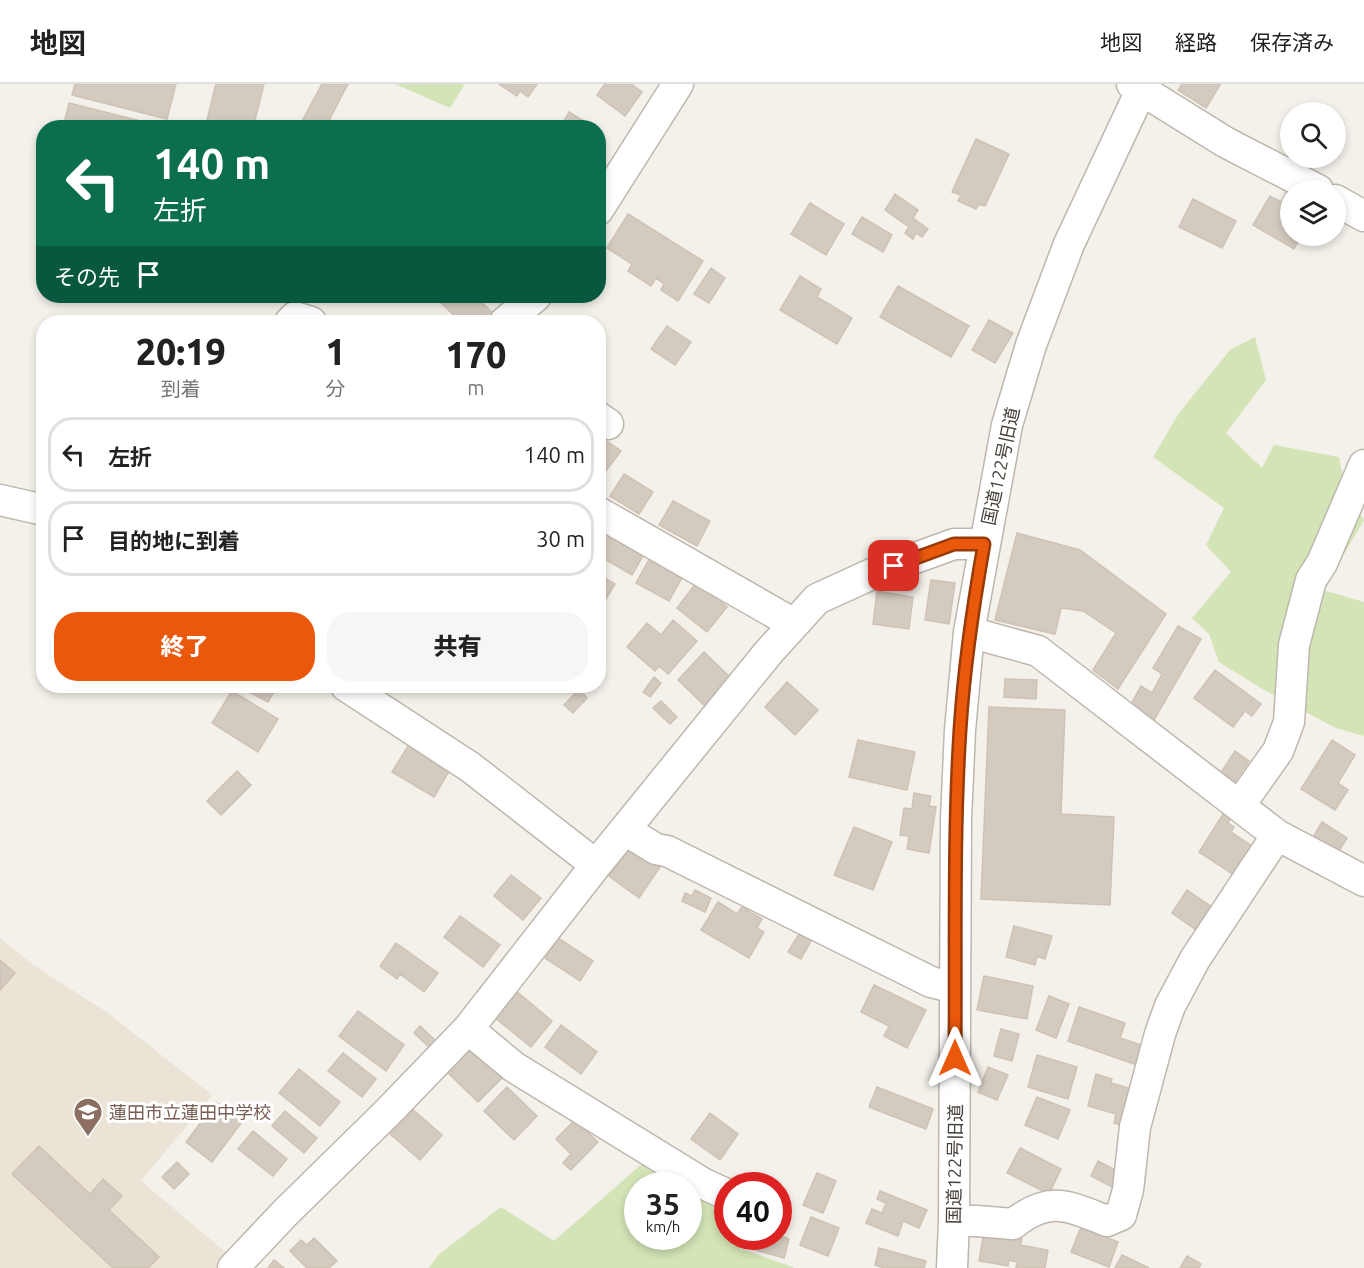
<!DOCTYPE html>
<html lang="ja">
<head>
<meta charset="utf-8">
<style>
	:root { --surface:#fff; --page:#f6f6f6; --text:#222; --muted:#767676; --line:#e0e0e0; --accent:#ea580c }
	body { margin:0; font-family:Ubuntu,"Noto Sans JP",sans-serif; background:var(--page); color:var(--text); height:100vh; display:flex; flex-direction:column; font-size:22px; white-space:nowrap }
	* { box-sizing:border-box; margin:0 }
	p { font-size:20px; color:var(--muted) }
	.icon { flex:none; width:33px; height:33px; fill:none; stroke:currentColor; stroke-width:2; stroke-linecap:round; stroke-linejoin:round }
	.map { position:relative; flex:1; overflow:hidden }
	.details { position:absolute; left:36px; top:231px; width:570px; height:378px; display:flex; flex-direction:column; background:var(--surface); border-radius:24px; box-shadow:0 3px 9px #0003 }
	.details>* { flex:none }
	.top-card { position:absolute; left:36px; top:36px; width:570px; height:183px; border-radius:24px; box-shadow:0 3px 9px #0003; background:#0b6e4f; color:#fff; overflow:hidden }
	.controls { position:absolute; left:1280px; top:18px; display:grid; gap:12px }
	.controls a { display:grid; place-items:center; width:66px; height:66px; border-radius:50%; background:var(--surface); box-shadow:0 3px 9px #0003; font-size:30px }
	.speed { position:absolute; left:624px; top:1088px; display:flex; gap:12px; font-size:30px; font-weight:700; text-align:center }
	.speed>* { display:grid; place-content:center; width:78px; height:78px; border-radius:50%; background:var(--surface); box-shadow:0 3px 9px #0003; line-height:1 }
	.speed small { font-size:15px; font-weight:400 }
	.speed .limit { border:9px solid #d22; background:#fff; color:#111 }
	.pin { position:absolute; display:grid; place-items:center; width:51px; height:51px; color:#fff; margin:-26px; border-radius:12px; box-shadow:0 3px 9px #0006 }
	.me { position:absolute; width:66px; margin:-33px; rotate:0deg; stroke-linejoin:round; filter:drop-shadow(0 0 4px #0008) }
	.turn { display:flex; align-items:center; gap:21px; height:126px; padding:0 18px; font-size:27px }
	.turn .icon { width:78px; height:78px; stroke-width:2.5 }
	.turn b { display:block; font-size:42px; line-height:51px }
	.then { display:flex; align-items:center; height:57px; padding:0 18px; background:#0003; gap:12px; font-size:22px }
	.eta { display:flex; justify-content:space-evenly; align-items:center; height:102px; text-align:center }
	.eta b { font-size:36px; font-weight:800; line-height:42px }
	.button { display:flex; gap:12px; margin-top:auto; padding:12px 18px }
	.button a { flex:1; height:69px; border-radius:24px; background:var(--accent); color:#fff; font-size:24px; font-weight:800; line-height:69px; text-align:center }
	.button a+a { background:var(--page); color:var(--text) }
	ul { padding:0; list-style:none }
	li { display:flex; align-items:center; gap:18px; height:75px; margin:0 12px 9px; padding:0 6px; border:3px solid var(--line); border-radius:24px }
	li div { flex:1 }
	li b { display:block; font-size:22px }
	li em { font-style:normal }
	header { display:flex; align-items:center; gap:36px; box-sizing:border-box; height:84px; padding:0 30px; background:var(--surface); border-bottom:2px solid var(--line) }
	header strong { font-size:28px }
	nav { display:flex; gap:33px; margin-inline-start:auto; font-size:21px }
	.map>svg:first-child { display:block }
	.education { fill:#ebe3d5 }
	.green { fill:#d3e4b6 }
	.building { fill:#d4cbc0; stroke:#cfc2b4; stroke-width:1.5 }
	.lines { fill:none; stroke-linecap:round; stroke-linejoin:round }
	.minor-casing { stroke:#beb7ad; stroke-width:33 }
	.minor { stroke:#fff; stroke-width:30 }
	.route-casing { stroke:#983908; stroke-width:15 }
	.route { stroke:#ea580c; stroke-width:10 }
	.labels { text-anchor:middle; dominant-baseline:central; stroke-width:6; stroke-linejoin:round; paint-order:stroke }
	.street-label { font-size:18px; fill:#474039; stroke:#fff }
	.education-label { font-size:18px; fill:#785e54; stroke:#fff; text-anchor:start }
</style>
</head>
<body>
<header>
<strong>地図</strong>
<nav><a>地図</a><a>経路</a><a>保存済み</a></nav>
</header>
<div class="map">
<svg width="1364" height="1184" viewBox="0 0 1364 1184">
	<rect width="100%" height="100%" fill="#f4f0ea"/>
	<path class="education" d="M 0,854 L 33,881 L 108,929 L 212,1011 L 141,1097 L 230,1172 L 218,1184 L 0,1184 Z"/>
	<path class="green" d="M 395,0 L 465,0 L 450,24 Z
		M 1255,253 L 1266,296 L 1226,349 L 1262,384 L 1274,361 L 1339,373 L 1346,408 L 1364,436 L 1323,506 L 1364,518 L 1364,652 L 1336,644 L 1264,606 L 1219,578 L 1209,550 L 1192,534 L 1231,488 L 1206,461 L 1224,424 L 1153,373 L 1179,329 L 1230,266 Z
		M 643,1079 L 686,1101 L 638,1101 L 638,1152 L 688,1152 L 689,1102 L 727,1122 L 728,1152 L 741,1152 L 739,1164 L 795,1184 L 429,1184 L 438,1171 L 501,1123 L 554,1157 Z"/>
	<path class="building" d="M 75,0 L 176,0 L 167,35 L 72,11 Z
		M 216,0 L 264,0 L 253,44 L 205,44 Z
		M 322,0 L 348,0 L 325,44 L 309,44 L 301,39 Z
		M 499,0 L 537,0 L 528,13 L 520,7 L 517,12 Z
		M 605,0 L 631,0 L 642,8 L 625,32 L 597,11 Z
		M 1182,0 L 1219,0 L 1220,1 L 1206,24 L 1178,6 Z
		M 69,19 L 165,43 L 165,44 L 63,44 Z
		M 569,28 L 595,44 L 560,44 Z
		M 976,55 L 1009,70 L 985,122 L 979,120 L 976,125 L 958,117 L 961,111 L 952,108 Z
		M 1289,103 L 1290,152 L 1301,152 L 1294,165 L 1253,141 L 1270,112 L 1281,118 Z
		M 895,110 L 918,126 L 913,134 L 928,145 L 922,153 L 916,149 L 913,155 L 905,149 L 909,143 L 885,126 Z
		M 1193,115 L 1236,137 L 1222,164 L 1179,143 Z
		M 810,119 L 844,140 L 826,171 L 791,150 Z
		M 628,130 L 703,177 L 678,217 L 661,206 L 664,200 L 656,194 L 651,202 L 628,187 L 632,180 L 607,164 Z
		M 862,133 L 892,151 L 883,168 L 852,150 Z
		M 711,184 L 725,194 L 709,219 L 694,210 Z
		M 800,192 L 821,205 L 817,213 L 852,234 L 837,260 L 780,226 Z
		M 898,202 L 969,242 L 951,273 L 880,233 Z
		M 434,212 L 475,212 L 493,229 L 483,238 L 461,238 Z
		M 989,236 L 1013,249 L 995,279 L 972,266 Z
		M 667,242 L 691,258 L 675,281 L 651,265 Z
		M 598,351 L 621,367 L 602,392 L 598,389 Z
		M 624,390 L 653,408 L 639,430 L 610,412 Z
		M 673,417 L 710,437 L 697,462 L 659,441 Z
		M 607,448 L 644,470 L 632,491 L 598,471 L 598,463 Z
		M 1017,449 L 1080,466 L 1166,530 L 1118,605 L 1093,586 L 1116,549 L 1083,527 L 1061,524 L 1055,550 L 995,536 Z
		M 651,472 L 684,490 L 669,517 L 636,499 Z
		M 598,490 L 615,500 L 602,522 L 598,520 Z
		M 931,496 L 955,499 L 949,540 L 925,536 Z
		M 696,499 L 727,523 L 707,548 L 677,524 Z
		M 877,507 L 913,513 L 909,545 L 873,540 Z
		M 673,536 L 697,557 L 668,590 L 659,582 L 655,587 L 627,563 L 647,539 L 661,551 Z
		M 1178,542 L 1201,555 L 1154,636 L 1130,622 L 1141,602 L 1152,609 L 1162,590 L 1153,584 Z
		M 704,568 L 732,595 L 706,623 L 678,596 Z
		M 1215,586 L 1261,620 L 1252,632 L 1245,627 L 1233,643 L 1194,614 Z
		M 654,593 L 661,599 L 650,613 L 643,608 Z
		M 1005,595 L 1037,596 L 1036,615 L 1004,613 Z
		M 787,598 L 818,626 L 795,651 L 765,623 Z
		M 253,602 L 267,602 L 275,606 L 268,618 L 249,608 Z
		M 579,605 L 587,614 L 573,629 L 564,621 Z
		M 232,607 L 278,635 L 258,668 L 212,639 Z
		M 661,617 L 677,633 L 670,640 L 653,624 Z
		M 989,623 L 1065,626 L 1061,730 L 1114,733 L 1110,821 L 981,815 Z
		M 858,656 L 915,668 L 907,706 L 849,693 Z
		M 1332,656 L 1355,671 L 1338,699 L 1348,706 L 1335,726 L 1301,705 Z
		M 410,659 L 451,684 L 434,713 L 392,688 Z
		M 1235,667 L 1249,677 L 1234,699 L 1220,690 Z
		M 237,687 L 251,701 L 221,731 L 207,717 Z
		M 914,709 L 931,712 L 929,722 L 936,723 L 929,769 L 907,765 L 909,752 L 900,751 L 904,724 L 912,725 Z
		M 1225,727 L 1232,732 L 1228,739 L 1234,743 L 1231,748 L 1252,762 L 1234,791 L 1199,768 Z
		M 1322,738 L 1347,754 L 1337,770 L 1312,755 Z
		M 854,743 L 892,758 L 873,806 L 834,791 Z
		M 632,759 L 662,780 L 639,814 L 609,792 Z
		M 511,791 L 541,814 L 523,836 L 494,812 Z
		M 695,806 L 711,814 L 705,828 L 682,817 L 685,809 L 692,812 Z
		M 1187,806 L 1215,825 L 1199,848 L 1172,829 Z
		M 718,818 L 737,830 L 742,823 L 762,835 L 757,844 L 764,848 L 749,874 L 701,846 Z
		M 460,832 L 500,861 L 483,883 L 444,853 Z
		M 1014,842 L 1052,852 L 1045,875 L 1037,872 L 1035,881 L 1006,873 Z
		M 799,850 L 811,857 L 801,875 L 788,868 Z
		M 558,854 L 593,877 L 580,897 L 545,874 Z
		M 396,859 L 438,889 L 424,908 L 400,890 L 397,895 L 380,882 Z
		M 0,876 L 15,889 L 0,906 Z
		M 984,892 L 1033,902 L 1027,935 L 977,926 Z
		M 874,901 L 926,926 L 907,964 L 884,952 L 889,942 L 861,928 Z
		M 516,907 L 552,937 L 531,963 L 494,933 Z
		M 1049,912 L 1069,920 L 1056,954 L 1036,946 Z
		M 1079,923 L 1125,939 L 1120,954 L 1144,962 L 1137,981 L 1068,957 Z
		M 358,927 L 404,961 L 386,987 L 339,952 Z
		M 561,941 L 597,968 L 581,990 L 545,963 Z
		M 420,942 L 437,958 L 431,965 L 414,949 Z
		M 1001,945 L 1019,950 L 1012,977 L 994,972 Z
		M 472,963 L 503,993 L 478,1018 L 447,988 Z
		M 343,969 L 376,995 L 362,1013 L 328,987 Z
		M 1037,971 L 1077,983 L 1068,1015 L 1028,1003 Z
		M 988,983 L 1008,991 L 997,1016 L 978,1008 Z
		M 299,985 L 340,1018 L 320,1042 L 279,1009 Z
		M 1096,990 L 1112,995 L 1111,999 L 1132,1005 L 1126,1043 L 1114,1039 L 1116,1030 L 1088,1022 Z
		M 507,1003 L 537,1032 L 514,1056 L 484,1027 Z
		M 877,1003 L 933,1025 L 926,1045 L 869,1023 Z
		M 1037,1013 L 1070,1026 L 1058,1055 L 1025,1041 Z
		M 216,1018 L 242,1038 L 212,1078 L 186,1058 Z
		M 411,1024 L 442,1051 L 420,1076 L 389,1049 Z
		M 285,1027 L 317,1054 L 304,1069 L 272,1042 Z
		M 710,1029 L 738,1050 L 720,1076 L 691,1055 Z
		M 575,1036 L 598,1058 L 571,1086 L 563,1079 L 571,1070 L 556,1055 Z
		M 253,1047 L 287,1075 L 273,1092 L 238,1065 Z
		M 39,1062 L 90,1110 L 103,1095 L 122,1112 L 109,1126 L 159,1173 L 148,1184 L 113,1184 L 12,1090 Z
		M 1020,1064 L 1061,1085 L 1049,1110 L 1007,1089 Z
		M 1098,1077 L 1119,1088 L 1112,1103 L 1091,1092 Z
		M 177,1078 L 189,1090 L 174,1105 L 162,1093 Z
		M 817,1089 L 836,1097 L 823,1129 L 803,1121 Z
		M 880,1107 L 927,1126 L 919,1144 L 903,1137 L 898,1152 L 866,1139 L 872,1125 L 882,1129 L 886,1119 L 877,1115 Z
		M 811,1133 L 839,1144 L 828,1172 L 800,1161 Z
		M 1081,1143 L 1118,1158 L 1109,1183 L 1071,1168 Z
		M 984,1148 L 1022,1155 L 1020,1161 L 1048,1166 L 1045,1184 L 1016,1184 L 1017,1178 L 1009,1176 L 1008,1182 L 979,1177 Z
		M 778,1151 L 789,1155 L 784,1174 L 745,1163 L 748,1152 Z
		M 314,1154 L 337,1177 L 329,1184 L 307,1184 L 290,1167 L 301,1156 L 307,1161 Z
		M 879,1164 L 926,1177 L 924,1184 L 884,1184 L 875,1181 Z
		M 1122,1171 L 1149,1184 L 1115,1184 Z
		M 1187,1172 L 1201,1180 L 1199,1184 L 1180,1184 Z
		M 274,1176 L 284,1184 L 268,1184 Z"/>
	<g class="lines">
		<g class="minor-casing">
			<path id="minor" d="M 1132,0 L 1225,58 L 1318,106
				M 1335,116 L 1364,132
				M 598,126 L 678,0
				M 290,238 L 295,233 L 311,238
				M 505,238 L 536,212
				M 598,333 L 608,340
				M 0,416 L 44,426
				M 598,428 L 794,540
				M 969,548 L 1038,567 L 1277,751 L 1364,797
				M 346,602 L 470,683 L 596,781
				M 1239,722 L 1278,667 L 1289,638 L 1294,561 L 1311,496 L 1322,479 L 1364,381
				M 625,746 L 656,765 L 667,767 L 931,898 L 955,904
				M 468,945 L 514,983 L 704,1100 L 728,1111
				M 954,1137 L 977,1137 L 1013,1140 C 1050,1111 1068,1122 1107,1137 L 1121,1131 L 1128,1106 L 1135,1043 L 1160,950 L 1170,922 L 1195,875 L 1277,751
				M 233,1184 L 286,1128 L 387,1029 L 468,945 L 596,781 L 768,569 L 817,515 L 874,489 L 954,460 L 984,460
				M 952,1184 L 954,1137 L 956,735 L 960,646 L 969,548 L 1007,341 L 1031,261 L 1069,160 L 1144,0"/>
		</g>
		<use href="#minor" class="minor"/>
	</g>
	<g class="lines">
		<g class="route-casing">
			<path id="route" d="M 894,482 L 954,460 L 984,460 C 973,522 964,583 960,646 C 953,755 956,865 955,974"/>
		</g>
		<use href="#route" class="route"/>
	</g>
	<defs>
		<g id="school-pin" transform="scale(1.5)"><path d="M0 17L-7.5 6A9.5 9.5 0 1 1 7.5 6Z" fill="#8d6e63" stroke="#fff"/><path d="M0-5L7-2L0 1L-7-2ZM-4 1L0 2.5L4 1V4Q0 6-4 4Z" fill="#fff"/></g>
	</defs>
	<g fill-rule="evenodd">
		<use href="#school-pin" x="88" y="1028"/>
	</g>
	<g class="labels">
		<g class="street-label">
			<text transform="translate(1000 382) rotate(-78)">国道122号旧道</text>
			<text transform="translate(954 1080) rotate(-89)">国道122号旧道</text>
		</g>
		<g class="education-label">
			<text x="109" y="1028">蓮田市立蓮田中学校</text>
		</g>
	</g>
</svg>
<div class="controls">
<a><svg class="icon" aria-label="search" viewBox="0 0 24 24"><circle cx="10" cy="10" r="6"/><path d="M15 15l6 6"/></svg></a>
<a><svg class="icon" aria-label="layers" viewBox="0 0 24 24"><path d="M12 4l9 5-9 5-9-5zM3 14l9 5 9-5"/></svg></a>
</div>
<div class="speed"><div>35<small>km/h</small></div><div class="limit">40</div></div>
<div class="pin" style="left:894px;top:482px;background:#d93025"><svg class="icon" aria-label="arrive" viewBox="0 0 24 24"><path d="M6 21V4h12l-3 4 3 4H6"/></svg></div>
<svg class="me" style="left:955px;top:974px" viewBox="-20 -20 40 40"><path d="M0-17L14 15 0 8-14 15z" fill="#ea580c" stroke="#fff" stroke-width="4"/></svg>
<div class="top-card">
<div class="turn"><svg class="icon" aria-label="left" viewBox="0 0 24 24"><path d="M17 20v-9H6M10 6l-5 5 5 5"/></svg><div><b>140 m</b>左折</div></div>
<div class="then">その先<svg class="icon" aria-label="arrive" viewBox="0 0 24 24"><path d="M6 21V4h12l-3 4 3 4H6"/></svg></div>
</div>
<section class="details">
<div class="eta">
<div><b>20:19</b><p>到着</p></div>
<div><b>1</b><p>分</p></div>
<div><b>170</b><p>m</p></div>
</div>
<ul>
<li><svg class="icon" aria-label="left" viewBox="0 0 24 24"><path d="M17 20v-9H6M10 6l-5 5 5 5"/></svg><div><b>左折</b></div><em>140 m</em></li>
<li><svg class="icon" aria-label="arrive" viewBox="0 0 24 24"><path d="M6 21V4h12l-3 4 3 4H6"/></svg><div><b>目的地に到着</b></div><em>30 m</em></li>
</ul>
<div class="button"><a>終了</a><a>共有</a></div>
</section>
</div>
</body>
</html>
